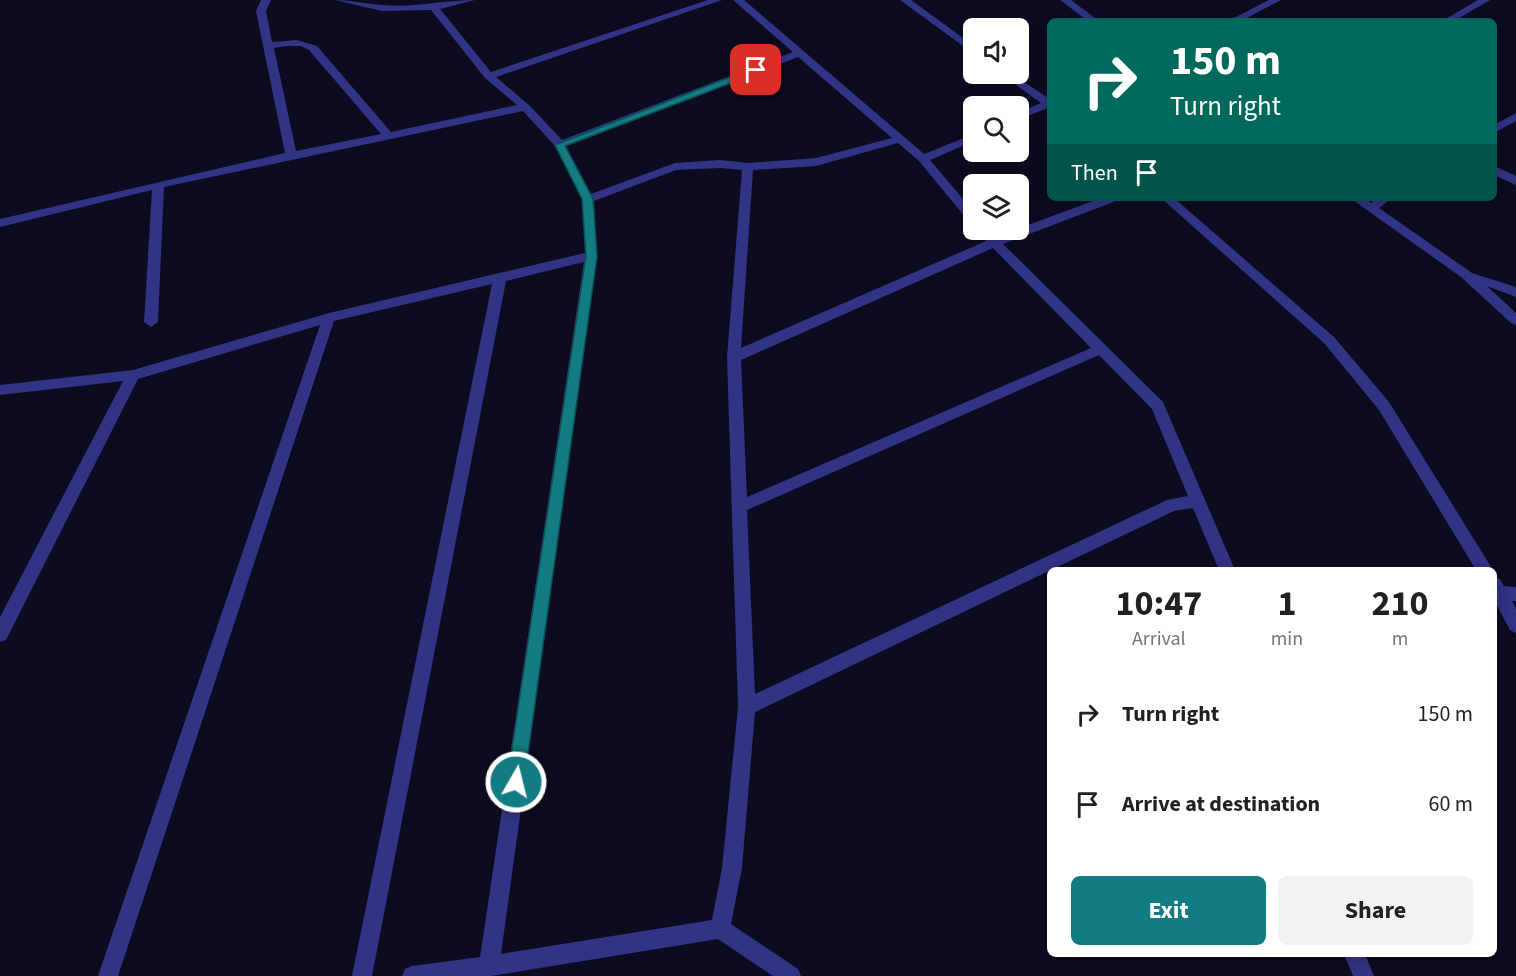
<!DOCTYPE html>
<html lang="en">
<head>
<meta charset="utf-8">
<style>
	:root { --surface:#fff; --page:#f2f2f2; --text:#202124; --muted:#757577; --accent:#127c82 }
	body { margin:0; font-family:"Source Sans 3",sans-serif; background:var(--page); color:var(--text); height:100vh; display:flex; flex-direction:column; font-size:22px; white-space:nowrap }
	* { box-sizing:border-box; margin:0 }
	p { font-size:20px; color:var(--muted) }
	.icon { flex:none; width:33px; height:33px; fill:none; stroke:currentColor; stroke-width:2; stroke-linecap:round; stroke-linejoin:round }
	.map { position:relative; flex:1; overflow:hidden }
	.sheet { position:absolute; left:1047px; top:567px; width:450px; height:390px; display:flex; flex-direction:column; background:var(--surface); border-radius:9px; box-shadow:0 3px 15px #0003 }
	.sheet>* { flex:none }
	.hud { position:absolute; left:1047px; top:18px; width:450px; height:183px; border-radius:9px; box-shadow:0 3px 15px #0003; background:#00695c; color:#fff; overflow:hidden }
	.controls { position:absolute; left:963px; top:18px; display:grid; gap:12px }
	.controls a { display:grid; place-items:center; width:66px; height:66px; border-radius:9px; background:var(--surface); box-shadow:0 3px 15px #0003; font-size:30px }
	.pin { position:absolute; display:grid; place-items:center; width:51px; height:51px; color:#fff; margin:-26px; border-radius:12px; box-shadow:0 3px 9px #0006 }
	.me { position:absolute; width:66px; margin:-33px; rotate:8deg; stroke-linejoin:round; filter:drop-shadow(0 0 4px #0008) }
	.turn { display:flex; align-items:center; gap:21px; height:126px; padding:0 24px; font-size:27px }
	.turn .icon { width:78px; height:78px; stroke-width:2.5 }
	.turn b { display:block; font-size:42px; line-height:51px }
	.then { display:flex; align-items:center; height:57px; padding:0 24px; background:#0003; gap:12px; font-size:22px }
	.eta { display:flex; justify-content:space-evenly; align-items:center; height:102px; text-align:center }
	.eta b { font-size:36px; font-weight:700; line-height:42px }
	.primary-button { display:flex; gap:12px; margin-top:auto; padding:12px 24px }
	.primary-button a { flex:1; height:69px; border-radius:9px; background:var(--accent); color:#fff; font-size:24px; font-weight:700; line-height:69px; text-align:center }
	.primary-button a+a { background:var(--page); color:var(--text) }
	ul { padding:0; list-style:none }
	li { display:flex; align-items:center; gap:18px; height:90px; padding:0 24px }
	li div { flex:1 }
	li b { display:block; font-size:22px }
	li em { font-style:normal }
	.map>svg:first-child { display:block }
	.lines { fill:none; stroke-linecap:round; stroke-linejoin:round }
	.minor { fill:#313384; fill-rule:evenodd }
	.route { fill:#127c82; stroke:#0c5154; stroke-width:1.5 }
</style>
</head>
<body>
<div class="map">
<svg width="1516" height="976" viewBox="0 0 1516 976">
	<rect width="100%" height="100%" fill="#0d0b20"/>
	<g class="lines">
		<path class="minor" d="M 261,0 L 271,0 L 266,11 L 272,42 L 297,40 L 317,46 L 391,132 L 517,105 L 485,78 L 431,10 L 382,11 L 335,0 C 351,0 366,4 382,5 C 413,8 444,0 475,0 L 440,9 L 491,72 L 708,0 L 722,0 L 496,77 L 529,105 L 562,140 L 793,52 L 733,0 L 744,0 L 924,154 L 974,134 L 974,141 L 930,160 L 974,212 L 974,224 L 970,223 L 919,161 L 898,143 L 816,166 L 753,170 L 741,348 L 986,241 L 976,230 L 989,230 L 996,237 L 1101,198 L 1118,198 L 1116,201 L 1003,244 L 1163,402 L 1235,570 L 1219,570 L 1193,508 L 1174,511 L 755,712 L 742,868 L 731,924 L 798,969 L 801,976 L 773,976 L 718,939 L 491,976 L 402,976 L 405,969 L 412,966 L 480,957 L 584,262 L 506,281 L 372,976 L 352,976 L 492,284 L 334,321 L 118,976 L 98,976 L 320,325 L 138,379 L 6,640 L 0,642 L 0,617 L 123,381 L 0,395 L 0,385 L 133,370 L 329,313 L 585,253 L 582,199 L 555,146 L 523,111 L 164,187 L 158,322 L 151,327 L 144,322 L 152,190 L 0,227 L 0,219 L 285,153 L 256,11 ZM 286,46 L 301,46 L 309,50 L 381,134 L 296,151 L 274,48 ZM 798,57 L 892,138 L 816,158 L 748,163 L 720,160 L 675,163 L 591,194 L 566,146 ZM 720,168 L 742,170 L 727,357 L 738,707 L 722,868 L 712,920 L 501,954 L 597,256 L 594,201 L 676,170 ZM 993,248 L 1091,348 L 747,497 L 741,360 ZM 1099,355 L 1152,409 L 1188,496 L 1167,500 L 755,694 L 747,510 Z
			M 900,0 L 911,0 L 974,46 L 974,54 Z
			M 1060,0 L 1071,0 L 1099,21 L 1088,21 Z
			M 1269,0 L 1281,0 L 1241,21 L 1228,21 Z
			M 1478,0 L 1490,0 L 1454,21 L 1442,21 Z
			M 1001,74 L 1012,74 L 1050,99 L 1050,107 L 1018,120 L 1018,113 L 1041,103 Z
			M 1516,113 L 1516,121 L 1494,133 L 1494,125 Z
			M 1494,166 L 1516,176 L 1516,185 L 1494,175 Z
			M 1161,198 L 1174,198 L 1334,337 L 1389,402 L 1493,570 L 1476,570 L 1379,410 L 1324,343 Z
			M 1350,198 L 1364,198 L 1371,203 L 1378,198 L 1392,198 L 1379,208 L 1472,273 L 1516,287 L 1516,297 L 1487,286 L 1516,313 L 1516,325 L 1511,323 L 1461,277 Z
			M 1494,577 L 1500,579 L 1504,586 L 1516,587 L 1516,601 L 1512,601 L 1516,609 L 1516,633 L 1510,630 L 1494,600 Z
			M 1344,954 L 1365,954 L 1374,976 L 1353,976 Z"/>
	</g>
	<path class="route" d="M 756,67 L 761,70 L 760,72 L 565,146 L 593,199 L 597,256 L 524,782 L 522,788 L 516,791 L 510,788 L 507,782 L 586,256 L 582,199 L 555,145 Z"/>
</svg>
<div class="controls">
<a><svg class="icon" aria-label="sound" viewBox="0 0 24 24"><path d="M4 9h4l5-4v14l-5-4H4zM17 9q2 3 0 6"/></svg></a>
<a><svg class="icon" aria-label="search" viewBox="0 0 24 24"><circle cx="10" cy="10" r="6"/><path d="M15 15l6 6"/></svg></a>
<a><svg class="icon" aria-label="layers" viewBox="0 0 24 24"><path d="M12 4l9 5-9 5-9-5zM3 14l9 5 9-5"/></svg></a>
</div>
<div class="pin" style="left:756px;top:70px;background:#d93025"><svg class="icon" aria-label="arrive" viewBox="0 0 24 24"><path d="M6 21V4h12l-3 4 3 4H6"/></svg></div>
<svg class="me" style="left:516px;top:782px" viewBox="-20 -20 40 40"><circle r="17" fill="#127c82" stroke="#fff" stroke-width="3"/><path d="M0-11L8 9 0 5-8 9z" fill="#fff"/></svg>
<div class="hud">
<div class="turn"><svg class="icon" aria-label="right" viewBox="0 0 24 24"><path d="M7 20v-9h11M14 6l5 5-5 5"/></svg><div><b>150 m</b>Turn right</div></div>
<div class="then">Then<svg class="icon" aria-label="arrive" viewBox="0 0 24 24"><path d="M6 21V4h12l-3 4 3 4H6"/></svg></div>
</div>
<section class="sheet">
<div class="eta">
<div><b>10:47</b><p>Arrival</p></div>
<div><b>1</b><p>min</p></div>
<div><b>210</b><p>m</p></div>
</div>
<ul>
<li><svg class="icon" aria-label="right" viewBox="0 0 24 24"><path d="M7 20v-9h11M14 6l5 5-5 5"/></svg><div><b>Turn right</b></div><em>150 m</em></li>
<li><svg class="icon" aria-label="arrive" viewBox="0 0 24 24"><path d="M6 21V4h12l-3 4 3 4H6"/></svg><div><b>Arrive at destination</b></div><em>60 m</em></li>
</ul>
<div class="primary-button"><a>Exit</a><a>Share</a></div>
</section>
</div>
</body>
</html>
